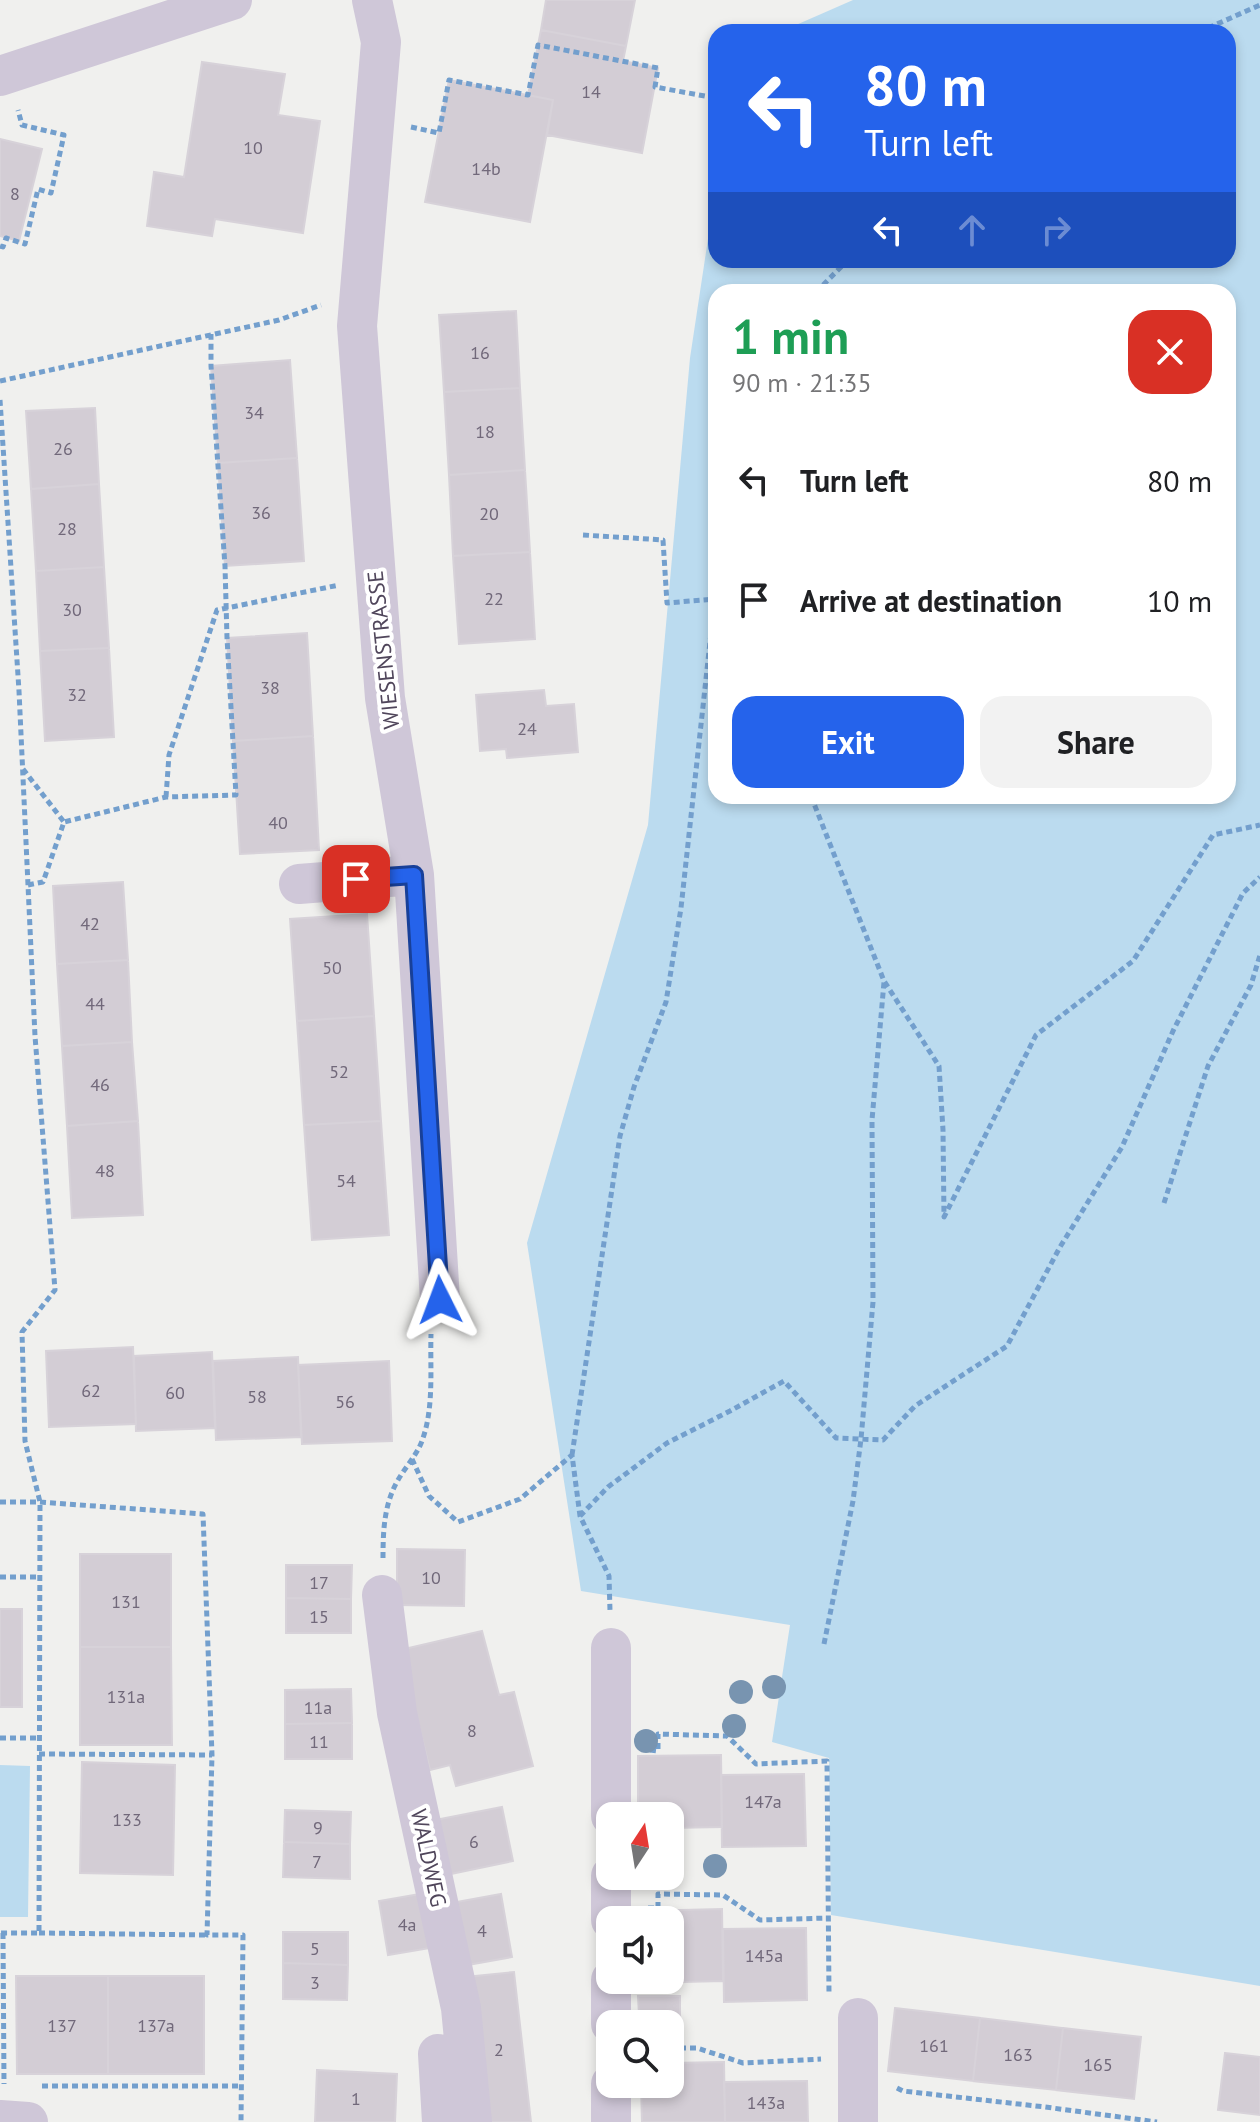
<!DOCTYPE html>
<html lang="en">
<head>
<meta charset="utf-8">
<style>
	:root { --surface:#fff; --page:#f2f2f2; --text:#202124; --muted:#757577; --accent:#2563eb }
	body { margin:0; font-family:"PT Sans",sans-serif; background:var(--page); color:var(--text); height:100vh; display:flex; flex-direction:column; font-size:30px; white-space:nowrap }
	* { box-sizing:border-box; margin:0 }
	p { font-size:26px; color:var(--muted) }
	.icon { flex:none; width:44px; height:44px; fill:none; stroke:currentColor; stroke-width:2; stroke-linecap:round; stroke-linejoin:round }
	.map { position:relative; flex:1; overflow:hidden }
	.details { position:absolute; left:708px; top:284px; width:528px; height:520px; display:flex; flex-direction:column; background:var(--surface); border-radius:24px; box-shadow:0 4px 12px #0003 }
	.details>* { flex:none }
	.top-card { position:absolute; left:708px; top:24px; width:528px; height:244px; border-radius:24px; box-shadow:0 4px 12px #0003; background:#2563eb; color:#fff; overflow:hidden }
	.needle { width:52px; rotate:12deg }
	.fabs { position:absolute; left:596px; top:1802px; display:grid; gap:16px }
	.fabs a { display:grid; place-items:center; width:88px; height:88px; border-radius:16px; background:var(--surface); box-shadow:0 4px 12px #0003; font-size:40px }
	.pin { position:absolute; display:grid; place-items:center; width:68px; height:68px; color:#fff; margin:-34px; border-radius:16px; box-shadow:0 4px 12px #0006 }
	.me { position:absolute; width:88px; margin:-44px; rotate:357deg; stroke-linejoin:round; filter:drop-shadow(0 0 6px #0008) }
	.turn { display:flex; align-items:center; gap:28px; height:168px; padding:0 24px; font-size:36px }
	.turn .icon { width:104px; height:104px; stroke-width:2.5 }
	.turn b { display:block; font-size:56px; line-height:68px }
	.lanes { display:flex; align-items:center; height:76px; padding:0 24px; background:#0003; justify-content:center; gap:40px; direction:ltr }
	.lanes .off { opacity:.35 }
	.round { display:grid; place-items:center; flex:none; width:84px; height:84px; border-radius:24px; background:var(--page) }
	.head { display:flex; align-items:center; justify-content:space-between; height:136px; padding:0 24px }
	h1 { font-size:48px; font-weight:700; line-height:60px; color:#1e9e55 }
	.action { display:flex; gap:16px; margin-top:auto; padding:16px 24px }
	.action a { flex:1; height:92px; border-radius:24px; background:var(--accent); color:#fff; font-size:32px; font-weight:700; line-height:92px; text-align:center }
	.action a+a { background:var(--page); color:var(--text) }
	ul { padding:0; list-style:none }
	li { display:flex; align-items:center; gap:24px; height:120px; padding:0 24px }
	li div { flex:1 }
	li b { display:block; font-size:30px }
	li em { font-style:normal }
	.map>svg:first-child { display:block }
	.green { fill:#bbdbef; fill-rule:evenodd }
	.building { fill:#d3cdd5; stroke:#d7d2d9; stroke-width:2 }
	.lines { fill:none; stroke-linecap:round; stroke-linejoin:round }
	.path { stroke:#739fcd; stroke-width:5; stroke-dasharray:6 4; stroke-linecap:butt }
	.minor { stroke:#cfc7d8; stroke-width:40 }
	.tree { fill:#7894b0 }
	.route-casing { stroke:#184099; stroke-width:20 }
	.route { stroke:#2563eb; stroke-width:14 }
	.labels { text-anchor:middle; dominant-baseline:central; stroke-width:8; stroke-linejoin:round; paint-order:stroke }
	.number-label { font-size:18px; fill:#71687a }
	.street-label { font-size:22px; fill:#50465b; stroke:#fff }
</style>
</head>
<body>
<div class="map">
<svg width="1260" height="2122" viewBox="0 0 1260 2122">
	<rect width="100%" height="100%" fill="#f0f0ee"/>
	<path class="green" d="M 853,0 L 1260,0 L 1260,1986 L 831,1915 L 829,1758 L 772,1742 L 790,1625 L 581,1591 L 527,1243 L 648,825 L 690,358 L 716,186 L 716,260 L 1228,260 L 1228,32 L 780,32 ZM 716,292 L 1228,292 L 1228,796 L 716,796 Z
		M 0,1765 L 30,1766 L 28,1917 L 0,1917 Z"/>
	<path class="building" d="M 546,0 L 635,0 L 626,46 L 541,30 Z
		M 541,30 L 626,46 L 623,61 L 658,68 L 642,153 L 547,135 L 553,100 L 528,95 Z
		M 202,62 L 285,74 L 278,115 L 320,121 L 303,233 L 215,219 L 212,236 L 147,226 L 154,172 L 184,177 Z
		M 449,80 L 553,100 L 530,222 L 425,202 Z
		M 0,139 L 42,149 L 19,241 L 0,236 Z
		M 516,311 L 520,388 L 444,392 L 439,315 Z
		M 290,360 L 297,458 L 218,463 L 211,366 Z
		M 520,388 L 525,470 L 449,475 L 444,392 Z
		M 95,408 L 99,484 L 31,489 L 26,411 Z
		M 297,458 L 304,561 L 225,566 L 218,463 Z
		M 525,470 L 530,552 L 453,556 L 449,475 Z
		M 99,484 L 104,567 L 36,571 L 31,489 Z
		M 530,552 L 535,639 L 459,644 L 453,556 Z
		M 104,567 L 109,648 L 40,651 L 36,571 Z
		M 307,633 L 313,736 L 233,741 L 227,638 Z
		M 109,648 L 114,737 L 45,741 L 40,651 Z
		M 544,690 L 546,706 L 574,704 L 578,752 L 507,758 L 506,749 L 480,751 L 476,695 Z
		M 313,736 L 319,850 L 240,854 L 233,741 Z
		M 123,882 L 128,960 L 57,964 L 53,886 Z
		M 367,914 L 374,1016 L 297,1021 L 290,919 Z
		M 128,960 L 132,1042 L 62,1046 L 57,964 Z
		M 374,1016 L 381,1121 L 304,1125 L 297,1021 Z
		M 132,1042 L 138,1121 L 67,1126 L 62,1046 Z
		M 138,1121 L 143,1215 L 72,1218 L 67,1126 Z
		M 381,1121 L 389,1235 L 312,1240 L 304,1125 Z
		M 133,1347 L 136,1424 L 49,1427 L 46,1351 Z
		M 212,1352 L 215,1428 L 136,1431 L 134,1356 Z
		M 298,1357 L 301,1437 L 216,1440 L 213,1361 Z
		M 389,1361 L 392,1441 L 302,1444 L 298,1365 Z
		M 397,1549 L 465,1550 L 464,1606 L 397,1605 Z
		M 80,1554 L 171,1554 L 171,1647 L 80,1647 Z
		M 286,1565 L 352,1565 L 351,1599 L 286,1598 Z
		M 286,1598 L 351,1599 L 351,1633 L 286,1633 Z
		M 0,1609 L 22,1609 L 22,1707 L 0,1707 Z
		M 482,1631 L 499,1695 L 514,1692 L 533,1766 L 456,1786 L 450,1765 L 430,1770 L 400,1650 Z
		M 80,1647 L 171,1647 L 172,1745 L 80,1745 Z
		M 351,1689 L 352,1723 L 285,1724 L 285,1690 Z
		M 352,1723 L 352,1759 L 285,1759 L 285,1724 Z
		M 721,1755 L 722,1827 L 670,1828 L 670,1816 L 638,1816 L 638,1756 Z
		M 82,1762 L 175,1765 L 173,1875 L 80,1873 Z
		M 804,1774 L 806,1846 L 722,1847 L 721,1775 Z
		M 502,1807 L 513,1861 L 446,1875 L 435,1820 Z
		M 285,1810 L 351,1812 L 350,1844 L 284,1842 Z
		M 284,1842 L 350,1844 L 350,1879 L 283,1877 Z
		M 426,1893 L 436,1947 L 388,1955 L 379,1901 Z
		M 501,1894 L 512,1957 L 462,1966 L 451,1903 Z
		M 722,1909 L 723,1981 L 640,1983 L 640,1980 L 670,1980 L 670,1920 L 639,1920 L 639,1911 Z
		M 806,1928 L 807,2000 L 724,2002 L 723,1929 Z
		M 283,1932 L 348,1932 L 348,1965 L 283,1963 Z
		M 283,1963 L 348,1965 L 347,2000 L 283,1999 Z
		M 514,1972 L 531,2122 L 483,2122 L 466,1977 Z
		M 16,1976 L 108,1976 L 108,2074 L 17,2074 Z
		M 108,1976 L 204,1976 L 204,2074 L 108,2074 Z
		M 638,1996 L 680,1996 L 680,2014 L 639,2015 Z
		M 895,2008 L 980,2018 L 973,2081 L 888,2071 Z
		M 680,2014 L 681,2032 L 670,2032 L 670,2024 L 639,2024 L 639,2015 Z
		M 980,2018 L 1063,2028 L 1056,2090 L 973,2081 Z
		M 1063,2028 L 1141,2037 L 1134,2099 L 1056,2090 Z
		M 1225,2053 L 1260,2057 L 1260,2115 L 1218,2110 Z
		M 724,2062 L 725,2122 L 642,2122 L 641,2084 L 670,2084 L 670,2063 Z
		M 317,2070 L 397,2074 L 395,2122 L 315,2122 Z
		M 807,2081 L 808,2122 L 725,2122 L 724,2082 Z"/>
	<g class="lines">
		<path class="path" d="M 1199,32 L 1260,5
			M 411,127 L 439,133 L 449,80 L 528,95 L 538,45 L 658,68 L 655,87 L 716,98
			M 0,246 L 3,247 L 6,238 L 25,244 L 38,189 L 51,193 L 64,135 L 22,125 L 18,110
			M 816,292 L 848,260
			M 0,381 L 279,320 L 321,305
			M 0,400 L 19,691 L 35,1036 L 55,1290 L 22,1332 L 25,1441 L 40,1502 L 39,1933 L 0,1933
			M 583,535 L 663,540 L 667,603 L 715,599
			M 23,769 L 64,822
			M 811,796 L 884,981 L 939,1066 L 943,1130 L 944,1217 L 1036,1035 L 1133,961 L 1213,835 L 1260,825
			M 166,797 L 169,755 L 217,610 L 339,585
			M 28,885 L 43,882 L 64,822 L 166,797 L 236,795 L 227,638 L 225,566 L 211,366 L 211,334
			M 1164,1203 L 1208,1066 L 1251,985 L 1260,955
			M 572,1455 L 620,1136 L 634,1087 L 666,1002 L 681,908 L 716,587
			M 412,1459 L 429,1496 L 458,1522 L 520,1499 L 572,1455 L 580,1516 L 609,1576 L 610,1611
			M 0,1502 L 40,1502 L 203,1514 L 212,1755 L 207,1935 L 243,1935 L 241,2122
			M 580,1516 L 608,1487 L 667,1443 L 730,1411 L 784,1381 L 836,1438 L 883,1440 L 915,1406 L 1007,1346 L 1060,1247 L 1122,1147 L 1173,1031 L 1243,893 L 1260,877
			M 383,1558 C 383,1531 384,1504 398,1480 C 406,1466 418,1454 423,1438 C 434,1406 430,1368 431,1334
			M 0,1577 L 39,1577
			M 824,1644 L 853,1501 L 861,1439 L 873,1302 L 872,1120 L 884,982
			M 0,1738 L 39,1738
			M 650,1750 L 658,1751 L 658,1734 L 727,1736 L 756,1764 L 827,1761 L 829,1994
			M 39,1754 L 212,1755
			M 648,1908 L 658,1908 L 658,1894 L 723,1895 L 760,1920 L 828,1918
			M 3,1933 L 4,2084
			M 39,1933 L 207,1935
			M 670,2048 L 697,2048 L 743,2063 L 821,2059
			M 42,2086 L 241,2086
			M 897,2088 L 903,2091 L 1045,2107 L 1157,2122"/>
		<path class="minor" d="M 372,0 L 381,42 L 357,326 L 385,698 L 414,875 L 440,1300
			M 0,76 L 232,0
			M 299,884 L 414,875
			M 382,1595 L 397,1713 L 461,2008 L 472,2122
			M 611,1648 L 611,1816
			M 611,1876 L 611,1920
			M 611,1980 L 611,2024
			M 438,2054 L 442,2122
			M 0,2120 L 28,2122
			M 611,2122 L 611,2084
			M 858,2122 L 858,2018"/>
	</g>
	<g class="tree">
		<circle cx="774" cy="1687" r="12"/>
		<circle cx="741" cy="1692" r="12"/>
		<circle cx="734" cy="1726" r="12"/>
		<circle cx="646" cy="1741" r="12"/>
		<circle cx="715" cy="1866" r="12"/>
	</g>
	<g class="lines">
		<g class="route-casing">
			<path id="route" d="M 356,879 L 414,875 L 440,1300"/>
		</g>
		<use href="#route" class="route"/>
	</g>
	<g class="labels">
		<g class="number-label">
			<text x="591" y="91">14</text>
			<text x="253" y="147">10</text>
			<text x="486" y="168">14b</text>
			<text x="15" y="193">8</text>
			<text x="480" y="352">16</text>
			<text x="254" y="412">34</text>
			<text x="485" y="431">18</text>
			<text x="63" y="448">26</text>
			<text x="261" y="512">36</text>
			<text x="489" y="513">20</text>
			<text x="67" y="528">28</text>
			<text x="494" y="598">22</text>
			<text x="72" y="609">30</text>
			<text x="270" y="687">38</text>
			<text x="77" y="694">32</text>
			<text x="527" y="728">24</text>
			<text x="278" y="822">40</text>
			<text x="90" y="923">42</text>
			<text x="332" y="967">50</text>
			<text x="95" y="1003">44</text>
			<text x="339" y="1071">52</text>
			<text x="100" y="1084">46</text>
			<text x="105" y="1170">48</text>
			<text x="346" y="1180">54</text>
			<text x="91" y="1390">62</text>
			<text x="175" y="1392">60</text>
			<text x="257" y="1396">58</text>
			<text x="345" y="1401">56</text>
			<text x="431" y="1577">10</text>
			<text x="319" y="1582">17</text>
			<text x="126" y="1601">131</text>
			<text x="319" y="1616">15</text>
			<text x="126" y="1696">131a</text>
			<text x="318" y="1707">11a</text>
			<text x="472" y="1730">8</text>
			<text x="319" y="1741">11</text>
			<text x="763" y="1801">147a</text>
			<text x="127" y="1819">133</text>
			<text x="318" y="1827">9</text>
			<text x="474" y="1841">6</text>
			<text x="317" y="1861">7</text>
			<text x="407" y="1924">4a</text>
			<text x="482" y="1930">4</text>
			<text x="315" y="1948">5</text>
			<text x="764" y="1955">145a</text>
			<text x="315" y="1982">3</text>
			<text x="62" y="2025">137</text>
			<text x="156" y="2025">137a</text>
			<text x="934" y="2045">161</text>
			<text x="499" y="2049">2</text>
			<text x="1018" y="2054">163</text>
			<text x="1098" y="2064">165</text>
			<text x="356" y="2098">1</text>
			<text x="766" y="2102">143a</text>
		</g>
		<g class="street-label">
			<text transform="translate(383 650) rotate(-96)">WIESENSTRASSE</text>
			<text transform="translate(429 1858) rotate(78)">WALDWEG</text>
		</g>
	</g>
</svg>
<div class="fabs">
<a><svg class="needle" viewBox="-14 -14 28 28"><path d="M0-13l5 13h-10z" fill="#e53935"/><path d="M0 13l5-13h-10z" fill="#757577"/></svg></a>
<a><svg class="icon" aria-label="sound" viewBox="0 0 24 24"><path d="M4 9h4l5-4v14l-5-4H4zM17 9q2 3 0 6"/></svg></a>
<a><svg class="icon" aria-label="search" viewBox="0 0 24 24"><circle cx="10" cy="10" r="6"/><path d="M15 15l6 6"/></svg></a>
</div>
<div class="pin" style="left:356px;top:879px;background:#d93025"><svg class="icon" aria-label="arrive" viewBox="0 0 24 24"><path d="M6 21V4h12l-3 4 3 4H6"/></svg></div>
<svg class="me" style="left:440px;top:1300px" viewBox="-20 -20 40 40"><path d="M0-17L14 15 0 8-14 15z" fill="#2563eb" stroke="#fff" stroke-width="4"/></svg>
<div class="top-card">
<div class="turn"><svg class="icon" aria-label="left" viewBox="0 0 24 24"><path d="M17 20v-9H6M10 6l-5 5 5 5"/></svg><div><b>80 m</b>Turn left</div></div>
<div class="lanes"><svg class="icon" aria-label="left" viewBox="0 0 24 24"><path d="M17 20v-9H6M10 6l-5 5 5 5"/></svg><svg class="icon off" aria-label="ahead" viewBox="0 0 24 24"><path d="M12 20V5M6 11l6-6 6 6"/></svg><svg class="icon off" aria-label="right" viewBox="0 0 24 24"><path d="M7 20v-9h11M14 6l5 5-5 5"/></svg></div>
</div>
<section class="details">
<div class="head"><div><h1>1 min</h1><p>90 m · 21:35</p></div><a class="round" style="background:#d93025;color:#fff"><svg class="icon" aria-label="close" viewBox="0 0 24 24"><path d="M6 6l12 12M18 6L6 18"/></svg></a></div>
<ul>
<li><svg class="icon" aria-label="left" viewBox="0 0 24 24"><path d="M17 20v-9H6M10 6l-5 5 5 5"/></svg><div><b>Turn left</b></div><em>80 m</em></li>
<li><svg class="icon" aria-label="arrive" viewBox="0 0 24 24"><path d="M6 21V4h12l-3 4 3 4H6"/></svg><div><b>Arrive at destination</b></div><em>10 m</em></li>
</ul>
<div class="action"><a>Exit</a><a>Share</a></div>
</section>
</div>
</body>
</html>
